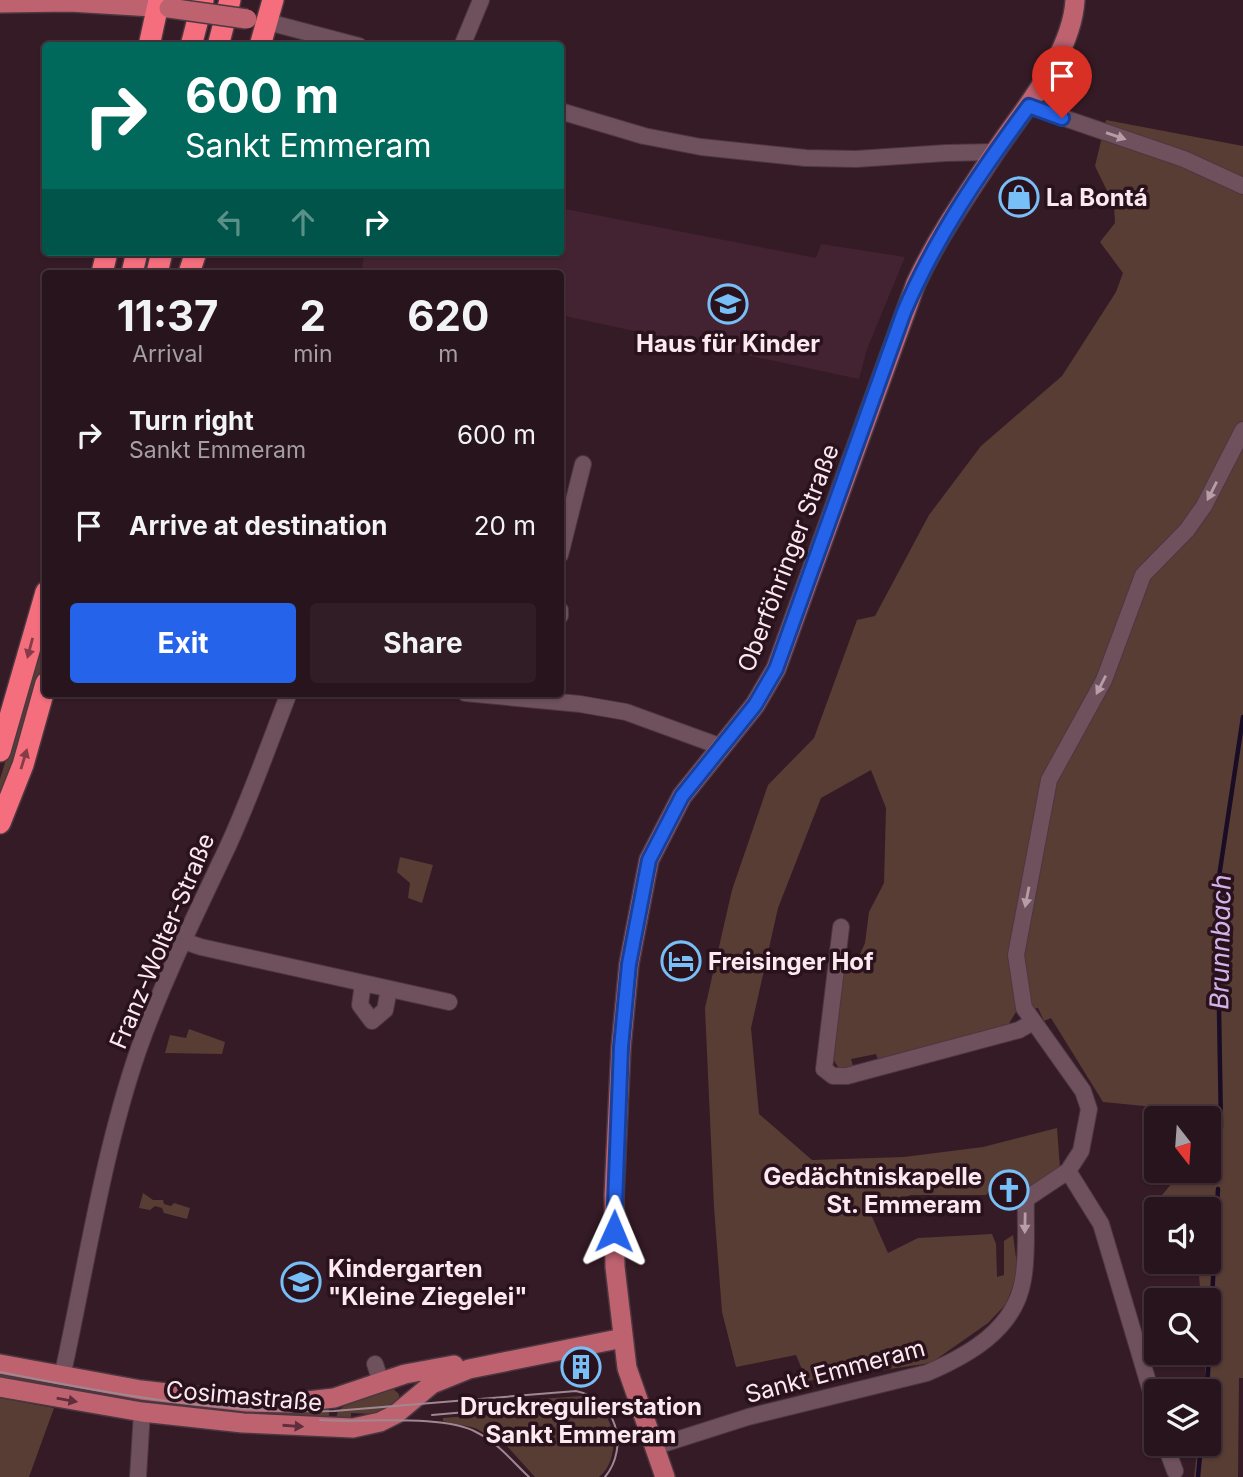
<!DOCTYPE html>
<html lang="en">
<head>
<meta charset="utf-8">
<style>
	:root { --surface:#28141c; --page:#301d25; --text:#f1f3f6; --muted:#a59ea3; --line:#44333b; --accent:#2563eb }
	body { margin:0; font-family:Inter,sans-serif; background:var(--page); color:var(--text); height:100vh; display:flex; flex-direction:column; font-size:26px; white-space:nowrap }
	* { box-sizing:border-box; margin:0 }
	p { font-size:23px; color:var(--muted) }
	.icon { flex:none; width:38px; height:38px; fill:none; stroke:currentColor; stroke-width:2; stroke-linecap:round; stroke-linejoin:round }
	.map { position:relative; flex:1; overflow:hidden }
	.drawer { position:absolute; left:42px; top:270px; width:522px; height:427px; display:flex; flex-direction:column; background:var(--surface); border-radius:7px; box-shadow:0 2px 5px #0004,0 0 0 2px var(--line) }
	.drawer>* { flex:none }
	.top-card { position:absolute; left:42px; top:42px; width:522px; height:214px; border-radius:7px; box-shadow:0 2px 5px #0004,0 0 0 2px var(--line); background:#00695c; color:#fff; overflow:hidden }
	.needle { width:46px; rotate:163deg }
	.tools { position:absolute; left:1144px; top:1106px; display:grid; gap:14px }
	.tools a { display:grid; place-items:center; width:77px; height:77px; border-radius:7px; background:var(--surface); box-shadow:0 2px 5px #0004,0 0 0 2px var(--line); font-size:35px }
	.pin { position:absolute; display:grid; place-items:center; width:60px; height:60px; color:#fff; margin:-72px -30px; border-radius:50% 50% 50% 0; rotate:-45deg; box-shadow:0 0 7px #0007 }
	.pin .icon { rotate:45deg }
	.me { position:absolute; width:77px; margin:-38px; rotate:1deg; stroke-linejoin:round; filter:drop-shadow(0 0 5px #0008) }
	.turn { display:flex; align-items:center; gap:24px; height:147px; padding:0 28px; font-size:32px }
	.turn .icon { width:91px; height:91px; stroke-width:2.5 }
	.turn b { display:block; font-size:49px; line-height:60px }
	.lanes { display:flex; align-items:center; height:66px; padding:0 28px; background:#0003; justify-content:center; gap:35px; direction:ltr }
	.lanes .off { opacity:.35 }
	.eta { display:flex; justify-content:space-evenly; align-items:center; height:119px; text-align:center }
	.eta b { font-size:42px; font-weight:700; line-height:49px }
	.primary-button { display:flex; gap:14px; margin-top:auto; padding:14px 28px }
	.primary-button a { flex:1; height:80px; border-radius:7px; background:var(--accent); color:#fff; font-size:28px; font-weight:700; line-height:80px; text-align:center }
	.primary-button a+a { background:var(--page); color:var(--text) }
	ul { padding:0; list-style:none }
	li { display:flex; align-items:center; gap:21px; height:91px; padding:0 28px }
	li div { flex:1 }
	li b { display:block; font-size:26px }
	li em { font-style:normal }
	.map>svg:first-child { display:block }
	.built { fill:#432331 }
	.green { fill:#583d35 }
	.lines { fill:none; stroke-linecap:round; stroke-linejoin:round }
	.stream { stroke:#1a0c24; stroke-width:4.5 }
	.minor-casing { stroke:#4c3740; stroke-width:18 }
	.major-casing { stroke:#4c3740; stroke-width:22 }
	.highway-casing { stroke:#4c3740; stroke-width:24 }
	.minor { stroke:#6f515d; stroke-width:16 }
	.major { stroke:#bf6270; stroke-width:19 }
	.highway { stroke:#f46e7d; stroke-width:21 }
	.tram { stroke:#9f8891; stroke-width:2 }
	.major-bridge-casing { stroke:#4c3740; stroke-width:22; stroke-linecap:butt }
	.major-bridge { stroke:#bf6270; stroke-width:19 }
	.oneway { fill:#b69da6 }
	.oneway2 { fill:#853b48 }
	.oneway3 { fill:#5e2e3a }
	.route-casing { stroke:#184099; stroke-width:18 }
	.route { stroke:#2563eb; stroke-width:12 }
	.labels { text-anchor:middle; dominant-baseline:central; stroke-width:7; stroke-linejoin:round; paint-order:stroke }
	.poi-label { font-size:24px; font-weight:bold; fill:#fce9f0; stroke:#2a121d; text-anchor:start }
	.street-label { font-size:24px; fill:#fce9f0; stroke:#2a121d }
	.water-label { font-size:26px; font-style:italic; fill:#d2b4ea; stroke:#2a121d }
</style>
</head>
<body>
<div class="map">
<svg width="1243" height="1477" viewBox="0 0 1243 1477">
	<rect width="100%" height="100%" fill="#351b26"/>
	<path class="built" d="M 560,208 L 816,258 L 821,244 L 905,257 L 867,349 L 859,379 L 560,315 L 560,273 L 361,273 L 365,252 L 560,252 Z"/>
	<path class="green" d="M 1106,120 L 1243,146 L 1243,1378 L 1239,1378 L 1238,1477 L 1194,1477 L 1198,1444 L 1209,1444 L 1209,1391 L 1207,1391 L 1204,1353 L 1209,1353 L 1209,1300 L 1201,1300 L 1198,1262 L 1209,1262 L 1209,1209 L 1157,1209 L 1157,1217 L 1153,1206 L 1182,1171 L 1209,1171 L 1209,1118 L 1196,1118 L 1196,1111 L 1103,1102 L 1051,1018 L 1044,1021 L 1038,1008 L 1016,1012 L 1005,1030 L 879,1063 L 876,1054 L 851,1059 L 854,1069 L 838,1067 L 831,1056 L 842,964 L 857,961 L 865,943 L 869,912 L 884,883 L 886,808 L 871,770 L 821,798 L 778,908 L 751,1028 L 759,1114 L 812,1160 L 904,1157 L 983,1147 L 1057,1128 L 1060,1168 L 1025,1189 L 1005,1173 L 986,1195 L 911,1195 L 869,1210 L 888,1253 L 918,1238 L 992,1234 L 996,1244 L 997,1277 L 1004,1275 L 1004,1241 L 1013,1235 L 1018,1273 L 1006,1304 L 988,1323 L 931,1363 L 807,1381 L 796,1355 L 736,1367 L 722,1312 L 714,1207 L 705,1008 L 732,890 L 768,785 L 814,738 L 857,620 L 875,616 L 929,515 L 981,446 L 1062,376 L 1116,292 L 1123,273 L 1100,242 L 1115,223 L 1114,205 L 1095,166 Z
		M 45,632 L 45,658 L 11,769 L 0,798 L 0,779 Z
		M 400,857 L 433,865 L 422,903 L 408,898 L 410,883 L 397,872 Z
		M 189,1029 L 225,1042 L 222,1054 L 165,1053 L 170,1035 L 186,1038 Z
		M 143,1193 L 153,1200 L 163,1200 L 164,1204 L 171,1206 L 174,1203 L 190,1208 L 187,1219 L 164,1213 L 162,1208 L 155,1206 L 150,1210 L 139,1208 Z
		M 0,1368 L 329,1407 L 329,1424 L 244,1419 L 0,1383 Z
		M 391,1387 L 399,1394 L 399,1401 L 396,1408 L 373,1414 L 351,1413 L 351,1419 L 336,1418 L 338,1411 L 343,1407 Z
		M 581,1396 C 608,1408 619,1431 611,1459 C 608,1467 605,1472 599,1477 L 535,1477 L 506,1445 L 475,1428 L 443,1421 L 443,1418 L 497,1414 L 540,1399 Z
		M 0,1398 L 54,1408 L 29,1477 L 0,1477 Z"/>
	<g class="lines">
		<path class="stream" d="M 1221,1127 L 1217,890 L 1243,717
			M 1209,1352 L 1218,1189
			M 1207,1391 L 1209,1353
			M 1198,1477 L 1201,1444"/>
		<g class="minor-casing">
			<path id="minor" d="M 268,22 L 359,46
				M 462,46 L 481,0
				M 1029,106 L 1184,159 L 1243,186
				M 560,111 L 644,136 L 701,147 L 806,158 L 856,159 L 946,153 L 995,152
				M 560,555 L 583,464
				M 560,610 L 560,616
				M 465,693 L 580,704 L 626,712 L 722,747
				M 841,927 L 824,1069 L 833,1076 L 847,1076 L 1019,1030 L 1033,1022
				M 183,941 L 201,947 L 449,1002
				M 363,983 L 360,1005 L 372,1021 L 385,1010 L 389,989
				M 1068,1171 L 1101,1224 L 1157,1412
				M 375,1364 L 381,1382
				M 62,1377 C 86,1269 102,1156 138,1051 C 163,980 196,914 228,846 C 251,796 269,744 289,693
				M 1165,1444 L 1175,1471
				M 654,1447 L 748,1417 L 927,1373 C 969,1355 1015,1329 1023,1280 C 1028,1253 1025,1225 1026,1199 L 1068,1171 L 1081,1151 L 1089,1109 L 1083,1091 L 1024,1008 L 1016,955 L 1049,780 L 1104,680 L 1143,575 L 1187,530 L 1204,506 L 1243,430
				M 138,1477 L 142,1412"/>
		</g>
		<g class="major-casing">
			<path id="major" d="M 0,3 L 70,2 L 169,8
				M 0,1364 L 141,1390 L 247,1402 L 289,1403 L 334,1398 L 405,1374 L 454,1365
				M 0,1387 L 142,1412 L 243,1423 L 353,1428 L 380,1422 L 396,1414 L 432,1384 L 469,1369 L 623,1338
				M 665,1477 L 627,1368 L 615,1267 L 614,1195 L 621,1047 L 629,964 L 649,860 L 682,796 L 755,705 L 776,669 L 916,283 C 937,238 966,196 993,155 C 1022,111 1072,55 1075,0"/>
		</g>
		<g class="highway-casing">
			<path id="highway" d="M 149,46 L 159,0
				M 191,46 L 203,0
				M 218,46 L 230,0
				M 260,46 L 273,0
				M 102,273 L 107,252
				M 132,273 L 137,252
				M 157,273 L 162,252
				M 189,273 L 196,252
				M 0,751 L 46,592
				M 0,823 L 23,765 L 46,683"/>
		</g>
		<use href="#minor" class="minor"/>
		<use href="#major" class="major"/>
		<use href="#highway" class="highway"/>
		<path class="tram" d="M 0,1372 C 110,1394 222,1414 334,1411 L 576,1391 C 616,1399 630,1446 605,1477
			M 432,1415 L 489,1410 L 521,1402
			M 320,1420 C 361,1423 442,1414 476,1432 C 498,1443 512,1461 529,1477"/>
		<g class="major-bridge-casing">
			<path id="major-bridge" d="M 169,8 L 247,19"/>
		</g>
		<use href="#major-bridge" class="major-bridge"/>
	</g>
	<defs><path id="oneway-solid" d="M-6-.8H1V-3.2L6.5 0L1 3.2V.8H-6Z" transform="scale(1.75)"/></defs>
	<g class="oneway">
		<use href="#oneway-solid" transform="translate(1116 136) rotate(19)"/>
		<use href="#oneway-solid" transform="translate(1212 491) rotate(117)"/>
		<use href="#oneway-solid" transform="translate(1101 685) rotate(117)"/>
		<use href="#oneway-solid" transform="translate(1027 897) rotate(101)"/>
		<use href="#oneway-solid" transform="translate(1025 1223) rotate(91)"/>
	</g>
	<g class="oneway2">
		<use href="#oneway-solid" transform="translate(30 648) rotate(105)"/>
		<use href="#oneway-solid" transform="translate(24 759) rotate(-73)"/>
	</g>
	<g class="oneway3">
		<use href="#oneway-solid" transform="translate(67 1400) rotate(10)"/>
		<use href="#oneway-solid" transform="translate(293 1426) rotate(4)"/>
	</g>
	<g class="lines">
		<g class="route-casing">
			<path id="route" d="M 614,1231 L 621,1047 L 629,964 L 649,860 L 682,796 L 755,705 L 776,669 L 904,312 C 935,238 981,171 1029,106 L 1062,118"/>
		</g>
		<use href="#route" class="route"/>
	</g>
	<defs>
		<g id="shop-ring" transform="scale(2.0125)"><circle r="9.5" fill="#2a121d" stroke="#78bff7" stroke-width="1.5"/><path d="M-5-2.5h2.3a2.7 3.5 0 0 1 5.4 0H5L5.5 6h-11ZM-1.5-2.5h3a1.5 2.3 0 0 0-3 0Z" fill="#78bff7"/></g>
		<g id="school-ring" transform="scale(2.0125)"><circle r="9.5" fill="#2a121d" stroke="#78bff7" stroke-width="1.5"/><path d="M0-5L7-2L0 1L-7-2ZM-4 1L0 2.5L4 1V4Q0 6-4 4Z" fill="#78bff7"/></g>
		<g id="hotel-ring" transform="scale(2.0125)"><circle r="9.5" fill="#2a121d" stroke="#78bff7" stroke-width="1.5"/><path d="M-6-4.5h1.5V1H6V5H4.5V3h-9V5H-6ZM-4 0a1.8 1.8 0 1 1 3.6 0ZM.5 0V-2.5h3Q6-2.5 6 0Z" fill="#78bff7"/></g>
		<g id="church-ring" transform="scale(2.0125)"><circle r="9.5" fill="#2a121d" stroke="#78bff7" stroke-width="1.5"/><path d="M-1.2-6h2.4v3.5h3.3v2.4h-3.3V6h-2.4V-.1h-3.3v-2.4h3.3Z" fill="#78bff7"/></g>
		<g id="building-ring" transform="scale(2.0125)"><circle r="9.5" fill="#2a121d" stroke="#78bff7" stroke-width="1.5"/><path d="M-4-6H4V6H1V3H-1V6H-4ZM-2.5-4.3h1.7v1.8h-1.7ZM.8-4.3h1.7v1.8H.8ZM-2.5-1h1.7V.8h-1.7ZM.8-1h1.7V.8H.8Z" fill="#78bff7"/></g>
	</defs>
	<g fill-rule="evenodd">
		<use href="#shop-ring" x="1019" y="197"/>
		<use href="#school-ring" x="728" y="304"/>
		<use href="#hotel-ring" x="681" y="961"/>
		<use href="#church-ring" x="1009" y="1190"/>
		<use href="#school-ring" x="301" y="1282"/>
		<use href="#building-ring" x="581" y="1367"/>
	</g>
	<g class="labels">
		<g class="poi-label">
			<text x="1046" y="197">La Bontá</text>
			<text x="728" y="343" text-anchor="middle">Haus für Kinder</text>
			<text x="708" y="961">Freisinger Hof</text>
			<text x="982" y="1176" text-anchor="end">Gedächtniskapelle<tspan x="982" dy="28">St. Emmeram</tspan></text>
			<text x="328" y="1268">Kindergarten<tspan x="328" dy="28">"Kleine Ziegelei"</tspan></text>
			<text x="581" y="1406" text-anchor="middle">Druckregulierstation<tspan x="581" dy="28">Sankt Emmeram</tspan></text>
		</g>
		<g class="street-label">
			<text transform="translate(788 558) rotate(-69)">Oberföhringer Straße</text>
			<text transform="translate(162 941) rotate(-67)">Franz-Wolter-Straße</text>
			<text transform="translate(835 1371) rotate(-15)">Sankt Emmeram</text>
			<text transform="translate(244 1396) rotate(5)">Cosimastraße</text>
		</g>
		<g class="water-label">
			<text transform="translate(1220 942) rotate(-89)">Brunnbach</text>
		</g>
	</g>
</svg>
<div class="tools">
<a><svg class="needle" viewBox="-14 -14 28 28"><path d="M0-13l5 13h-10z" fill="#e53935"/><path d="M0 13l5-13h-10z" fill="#a59ea3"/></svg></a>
<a><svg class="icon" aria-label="sound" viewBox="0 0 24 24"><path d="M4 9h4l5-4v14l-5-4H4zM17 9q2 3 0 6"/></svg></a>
<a><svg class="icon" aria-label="search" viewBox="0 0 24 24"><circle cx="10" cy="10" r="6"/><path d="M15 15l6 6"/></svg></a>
<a><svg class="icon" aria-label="layers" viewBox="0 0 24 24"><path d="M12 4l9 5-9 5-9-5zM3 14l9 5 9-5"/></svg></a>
</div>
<div class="pin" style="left:1062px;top:118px;background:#d93025"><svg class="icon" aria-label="arrive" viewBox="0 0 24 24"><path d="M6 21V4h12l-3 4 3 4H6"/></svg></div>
<svg class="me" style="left:614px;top:1231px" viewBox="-20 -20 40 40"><path d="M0-17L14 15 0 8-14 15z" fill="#2563eb" stroke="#fff" stroke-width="4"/></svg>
<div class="top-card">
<div class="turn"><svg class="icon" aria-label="right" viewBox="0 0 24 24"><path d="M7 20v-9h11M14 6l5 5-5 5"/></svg><div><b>600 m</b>Sankt Emmeram</div></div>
<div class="lanes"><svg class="icon off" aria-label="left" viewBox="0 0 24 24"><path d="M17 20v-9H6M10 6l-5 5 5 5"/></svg><svg class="icon off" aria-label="ahead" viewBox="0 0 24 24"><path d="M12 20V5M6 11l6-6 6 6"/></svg><svg class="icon" aria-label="right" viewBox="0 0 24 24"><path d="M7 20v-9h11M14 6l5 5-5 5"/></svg></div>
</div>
<section class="drawer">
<div class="eta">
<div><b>11:37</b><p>Arrival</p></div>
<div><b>2</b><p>min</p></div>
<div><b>620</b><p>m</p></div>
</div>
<ul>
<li><svg class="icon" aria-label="right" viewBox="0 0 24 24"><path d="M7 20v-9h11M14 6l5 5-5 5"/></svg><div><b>Turn right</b><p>Sankt Emmeram</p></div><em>600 m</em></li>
<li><svg class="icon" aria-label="arrive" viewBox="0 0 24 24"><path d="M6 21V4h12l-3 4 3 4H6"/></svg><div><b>Arrive at destination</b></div><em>20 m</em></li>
</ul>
<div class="primary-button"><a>Exit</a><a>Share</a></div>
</section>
</div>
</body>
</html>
